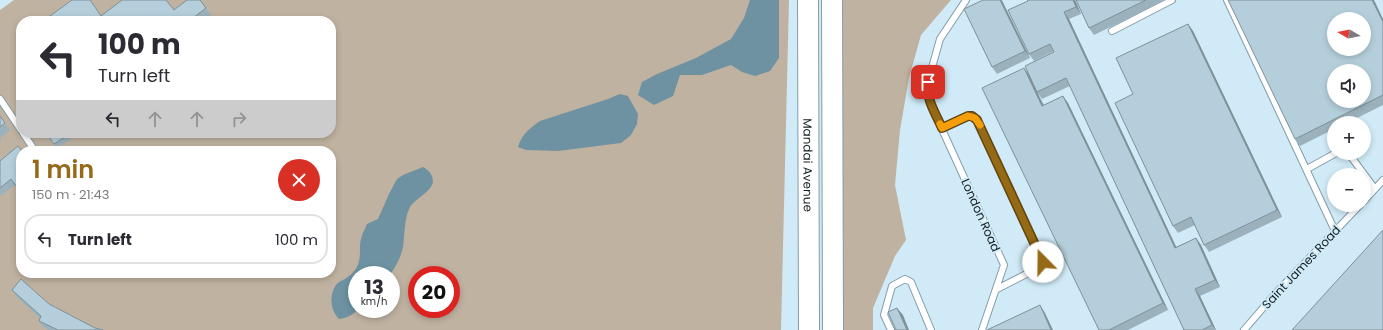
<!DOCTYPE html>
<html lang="en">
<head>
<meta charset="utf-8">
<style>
	:root { --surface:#fff; --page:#f7f7f7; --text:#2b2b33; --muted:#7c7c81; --line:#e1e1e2; --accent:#956916 }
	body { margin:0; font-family:Poppins,sans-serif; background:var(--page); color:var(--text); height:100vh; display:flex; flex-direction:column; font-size:15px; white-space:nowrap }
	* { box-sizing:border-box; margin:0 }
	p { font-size:13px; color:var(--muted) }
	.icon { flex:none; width:22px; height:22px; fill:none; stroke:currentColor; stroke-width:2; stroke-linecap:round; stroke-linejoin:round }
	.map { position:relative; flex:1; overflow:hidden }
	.sheet { position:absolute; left:16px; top:146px; width:320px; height:132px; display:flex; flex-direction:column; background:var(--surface); border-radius:16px; box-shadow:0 2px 6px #0003 }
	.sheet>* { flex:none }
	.banner { position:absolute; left:16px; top:16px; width:320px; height:122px; border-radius:16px; box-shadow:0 2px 6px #0003; background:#fff; color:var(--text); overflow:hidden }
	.needle { width:26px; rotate:280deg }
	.fabs { position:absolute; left:1327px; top:12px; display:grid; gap:8px }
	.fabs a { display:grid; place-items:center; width:44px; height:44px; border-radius:50%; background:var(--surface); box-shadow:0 2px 6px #0003; font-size:20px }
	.speed { position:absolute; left:348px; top:266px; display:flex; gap:8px; font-size:20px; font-weight:700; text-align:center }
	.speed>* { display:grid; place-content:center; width:52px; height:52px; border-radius:50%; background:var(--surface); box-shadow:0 2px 6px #0003; line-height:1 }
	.speed small { font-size:10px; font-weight:400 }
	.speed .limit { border:6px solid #d22; background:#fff; color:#111 }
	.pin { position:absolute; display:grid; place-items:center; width:34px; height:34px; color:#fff; margin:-17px; border-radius:8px; box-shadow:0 2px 6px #0006 }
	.me { position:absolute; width:44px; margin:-22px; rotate:338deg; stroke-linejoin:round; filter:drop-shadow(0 0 3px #0008) }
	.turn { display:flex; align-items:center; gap:14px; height:84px; padding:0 16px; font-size:18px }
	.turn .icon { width:52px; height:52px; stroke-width:2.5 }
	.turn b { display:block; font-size:28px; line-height:34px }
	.lanes { display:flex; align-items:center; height:38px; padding:0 16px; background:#0003; justify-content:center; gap:20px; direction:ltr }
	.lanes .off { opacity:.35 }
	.round { display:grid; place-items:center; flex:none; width:42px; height:42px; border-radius:21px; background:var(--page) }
	.head { display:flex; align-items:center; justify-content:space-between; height:68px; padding:0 16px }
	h1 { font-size:24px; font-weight:600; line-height:30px; color:var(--accent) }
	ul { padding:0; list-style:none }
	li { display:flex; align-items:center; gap:12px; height:50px; margin:0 8px 6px; padding:0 8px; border:2px solid var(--line); border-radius:16px }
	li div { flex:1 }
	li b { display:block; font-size:15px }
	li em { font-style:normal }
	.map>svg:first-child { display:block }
	.green { fill:#bfb2a0; fill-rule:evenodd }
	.water { fill:#6e92a1 }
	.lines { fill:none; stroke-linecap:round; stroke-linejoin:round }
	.service-casing { stroke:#839da9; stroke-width:8 }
	.primary-casing { stroke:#839da9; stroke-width:22 }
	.service { stroke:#fff; stroke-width:6 }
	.primary { stroke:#fff; stroke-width:20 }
	.wall { fill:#9bb2bc }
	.shaded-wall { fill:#7e9199 }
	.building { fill:#b4cfdb; stroke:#7e9199; fill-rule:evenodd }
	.route-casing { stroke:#61440e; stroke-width:10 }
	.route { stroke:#956916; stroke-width:7 }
	.slow { stroke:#f59e0b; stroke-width:7 }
	.labels { text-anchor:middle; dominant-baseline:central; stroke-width:4; stroke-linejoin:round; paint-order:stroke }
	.street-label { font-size:12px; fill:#131d22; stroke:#d0ebf7 }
</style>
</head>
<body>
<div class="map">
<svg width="1383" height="330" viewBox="0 0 1383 330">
	<rect width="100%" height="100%" fill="#d0ebf7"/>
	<path class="green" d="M 14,0 L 789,0 L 781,330 L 0,330 L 0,10 ZM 21,21 L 331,21 L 331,133 L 21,133 ZM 21,151 L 331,151 L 331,273 L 21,273 ZM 357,275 L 391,275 L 391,309 L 357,309 ZM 417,275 L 451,275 L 451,309 L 417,309 Z
		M 842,0 L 951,0 L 921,35 L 909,78 L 900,130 L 895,185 L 906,240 L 895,256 L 873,308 L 873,330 L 842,330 L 841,70 Z"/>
	<path class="water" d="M 750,0 L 779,0 L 779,58 L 770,71 L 755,76 L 742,72 L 731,65 L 702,75 L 680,75 L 673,96 L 654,105 L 638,95 L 642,82 L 657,74 L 696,58 L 731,39 L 744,18 Z
		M 620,94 L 628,96 L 638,114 L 637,124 L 631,135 L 621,143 L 558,151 L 526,150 L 518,147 C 521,135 531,127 540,121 L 608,99 Z
		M 423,167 C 429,170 433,175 433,182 C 432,191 415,199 410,207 C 404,219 405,233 403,247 C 401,257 396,266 390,275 L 357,275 L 357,309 L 358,309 C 353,315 347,318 339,319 C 330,310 329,295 336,285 C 340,280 345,280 349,276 C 354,273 358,266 359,261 C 361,254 359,246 361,239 C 362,234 365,229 367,224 L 378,219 L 389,194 L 397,179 L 403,175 Z"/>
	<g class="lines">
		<g class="service-casing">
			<path id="service" d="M 966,0 L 940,39 L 928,82 L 927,92 L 930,103 L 1004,265 L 982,330
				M 1227,0 L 1335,231
				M 1112,31 L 1172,0
				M 0,99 L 21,130
				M 942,128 L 967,117 L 972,116 L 977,120 L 1042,258 L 1043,262 L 1040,267 L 997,289
				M 23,133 L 35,151
				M 1346,153 L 1349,154 L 1375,189
				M 1307,169 L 1336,153
				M 1364,201 L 1383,180
				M 891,330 L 884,315 L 892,286 L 905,279 L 911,282 L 931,330
				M 1244,330 L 1275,294 L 1360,205"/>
		</g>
		<g class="primary-casing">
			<g id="primary">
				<path id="s1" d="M 808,0 L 809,330"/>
				<path d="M 832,0 L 833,330"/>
			</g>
		</g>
		<use href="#service" class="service"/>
		<use href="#primary" class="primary"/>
	</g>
	<path class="wall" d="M 200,0 L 211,15 L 203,21 L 43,21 L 174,10 Z
		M 983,0 L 1002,0 L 1030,58 L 997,74 L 992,67 Z
		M 1075,0 L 1081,14 L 1069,19 L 1176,247 L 1196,238 L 1201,245 L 1220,287 L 1200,296 L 1216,330 L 1184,330 L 1070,86 L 1042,99 L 1037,92 L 1044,105 L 1063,96 L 1068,103 L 1168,310 L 1128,330 L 1099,330 L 1024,68 L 1029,75 L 1054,52 L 1054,51 L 1034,61 L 1029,54 L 1028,1 Z
		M 1076,0 L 1166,0 L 1094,35 L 1089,28 Z
		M 1383,19 L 1383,105 L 1347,123 L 1334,123 L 1334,129 L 1300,146 L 1295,139 Z
		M 1188,24 L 1193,31 L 1282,217 L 1209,252 L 1204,245 L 1195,225 L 1178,233 L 1173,226 Z
		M 0,116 L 10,130 L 0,138 L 2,140 L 0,142 Z
		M 46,133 L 66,133 L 71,139 L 57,148 Z
		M 21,151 L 21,192 L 15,185 L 0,196 L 0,161 Z
		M 12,290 L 49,304 L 95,328 L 103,330 L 48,330 L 44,328 L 39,321 L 40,318 L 17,297 Z"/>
	<path class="shaded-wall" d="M 1000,0 L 1002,1 L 1030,58 L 1025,51 Z
		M 1073,0 L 1075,0 L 1081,14 L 1076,7 Z
		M 1372,0 L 1374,0 L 1383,19 L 1383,22 Z
		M 1064,12 L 1069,19 L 1180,255 L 1175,248 Z
		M 1188,24 L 1193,31 L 1282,217 L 1277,210 Z
		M 1024,68 L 1029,75 L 1047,113 L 1042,106 Z
		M 1063,96 L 1068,103 L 1168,310 L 1163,303 Z
		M 1196,238 L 1201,245 L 1220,287 L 1215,280 Z
		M 1195,289 L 1200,296 L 1216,330 L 1212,325 Z
		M 1040,305 L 1045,313 L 1053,330 L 1051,330 Z
		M 897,308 L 903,315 L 909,330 L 907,330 Z"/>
	<path class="building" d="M 72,0 L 90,0 L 101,16 L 122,0 L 166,0 L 174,10 L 187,0 L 200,0 L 206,8 L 189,21 L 95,21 L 99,17 L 94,21 L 43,21 Z
		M 983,0 L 1000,0 L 1025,51 L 992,67 L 964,9 Z
		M 1027,0 L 1073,0 L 1076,7 L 1064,12 L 1175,248 L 1196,238 L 1215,280 L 1195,289 L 1212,325 L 1202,330 L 1184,330 L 1066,78 L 1037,92 L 1025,66 L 1054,52 L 1050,44 L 1029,54 L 1008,10 L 1028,1 Z
		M 1076,0 L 1146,0 L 1089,28 Z
		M 1228,0 L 1372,0 L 1383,22 L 1383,95 L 1295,139 ZM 1334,19 L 1364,19 L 1364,49 L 1334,49 ZM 1334,71 L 1364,71 L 1364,101 L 1334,101 Z
		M 1188,24 L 1277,210 L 1204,245 L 1191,217 L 1173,226 L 1115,103 L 1133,94 L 1116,58 Z
		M 1024,68 L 1042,106 L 1063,96 L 1163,303 L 1109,330 L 1099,330 L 982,88 Z
		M 0,116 L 5,123 L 0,127 Z
		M 46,133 L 66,133 L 68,135 L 54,144 Z
		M 18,146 L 22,151 L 21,151 L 21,184 L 17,187 L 11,179 L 0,188 L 0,161 Z
		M 1383,230 L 1383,330 L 1292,330 Z
		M 21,279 L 49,304 L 95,328 L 103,330 L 58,330 L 39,321 L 41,316 L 12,290 Z
		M 1040,305 L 1051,330 L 987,330 Z
		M 897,308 L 907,330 L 896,330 L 888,312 Z"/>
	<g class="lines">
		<g class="route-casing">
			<path id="route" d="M 928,82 C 926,100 935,112 942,128 L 968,116 L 972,116 L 977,120 L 1043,262"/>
		</g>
		<use href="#route" class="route"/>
		<path class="slow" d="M 940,124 L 942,128 L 968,116 L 975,118 L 980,125"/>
	</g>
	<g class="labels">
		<g class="street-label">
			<text stroke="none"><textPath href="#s1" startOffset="165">Mandai Avenue</textPath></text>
			<text transform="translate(981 215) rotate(66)">London Road</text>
			<text transform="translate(1301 267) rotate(-47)">Saint James Road</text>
		</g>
	</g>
</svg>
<div class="fabs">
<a><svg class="needle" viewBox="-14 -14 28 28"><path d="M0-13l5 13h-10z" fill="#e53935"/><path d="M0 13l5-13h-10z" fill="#7c7c81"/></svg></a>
<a><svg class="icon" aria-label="sound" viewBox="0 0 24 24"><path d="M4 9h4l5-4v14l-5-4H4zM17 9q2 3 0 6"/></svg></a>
<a>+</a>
<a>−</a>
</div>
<div class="speed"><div>13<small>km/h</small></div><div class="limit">20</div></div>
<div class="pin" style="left:928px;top:82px;background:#d93025"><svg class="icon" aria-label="arrive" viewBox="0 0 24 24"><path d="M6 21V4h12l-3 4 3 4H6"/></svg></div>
<svg class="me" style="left:1043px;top:262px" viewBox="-20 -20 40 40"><circle r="19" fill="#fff"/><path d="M0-13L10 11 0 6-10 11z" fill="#956916"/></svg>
<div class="banner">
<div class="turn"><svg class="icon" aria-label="left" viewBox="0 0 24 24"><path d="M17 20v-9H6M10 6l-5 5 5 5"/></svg><div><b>100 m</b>Turn left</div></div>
<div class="lanes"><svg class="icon" aria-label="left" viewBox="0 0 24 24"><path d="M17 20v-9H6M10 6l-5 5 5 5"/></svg><svg class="icon off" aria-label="ahead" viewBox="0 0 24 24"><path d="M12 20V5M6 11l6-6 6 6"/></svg><svg class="icon off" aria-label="ahead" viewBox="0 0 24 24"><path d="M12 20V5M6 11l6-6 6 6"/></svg><svg class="icon off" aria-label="right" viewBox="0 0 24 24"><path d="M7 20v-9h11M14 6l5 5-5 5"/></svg></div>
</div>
<section class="sheet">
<div class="head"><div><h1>1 min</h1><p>150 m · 21:43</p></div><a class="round" style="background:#d93025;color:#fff"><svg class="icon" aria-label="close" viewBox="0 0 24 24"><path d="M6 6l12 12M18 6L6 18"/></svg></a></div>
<ul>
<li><svg class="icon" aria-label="left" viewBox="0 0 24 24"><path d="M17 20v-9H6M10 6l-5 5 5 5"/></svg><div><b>Turn left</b></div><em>100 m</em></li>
</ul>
</section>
</div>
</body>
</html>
